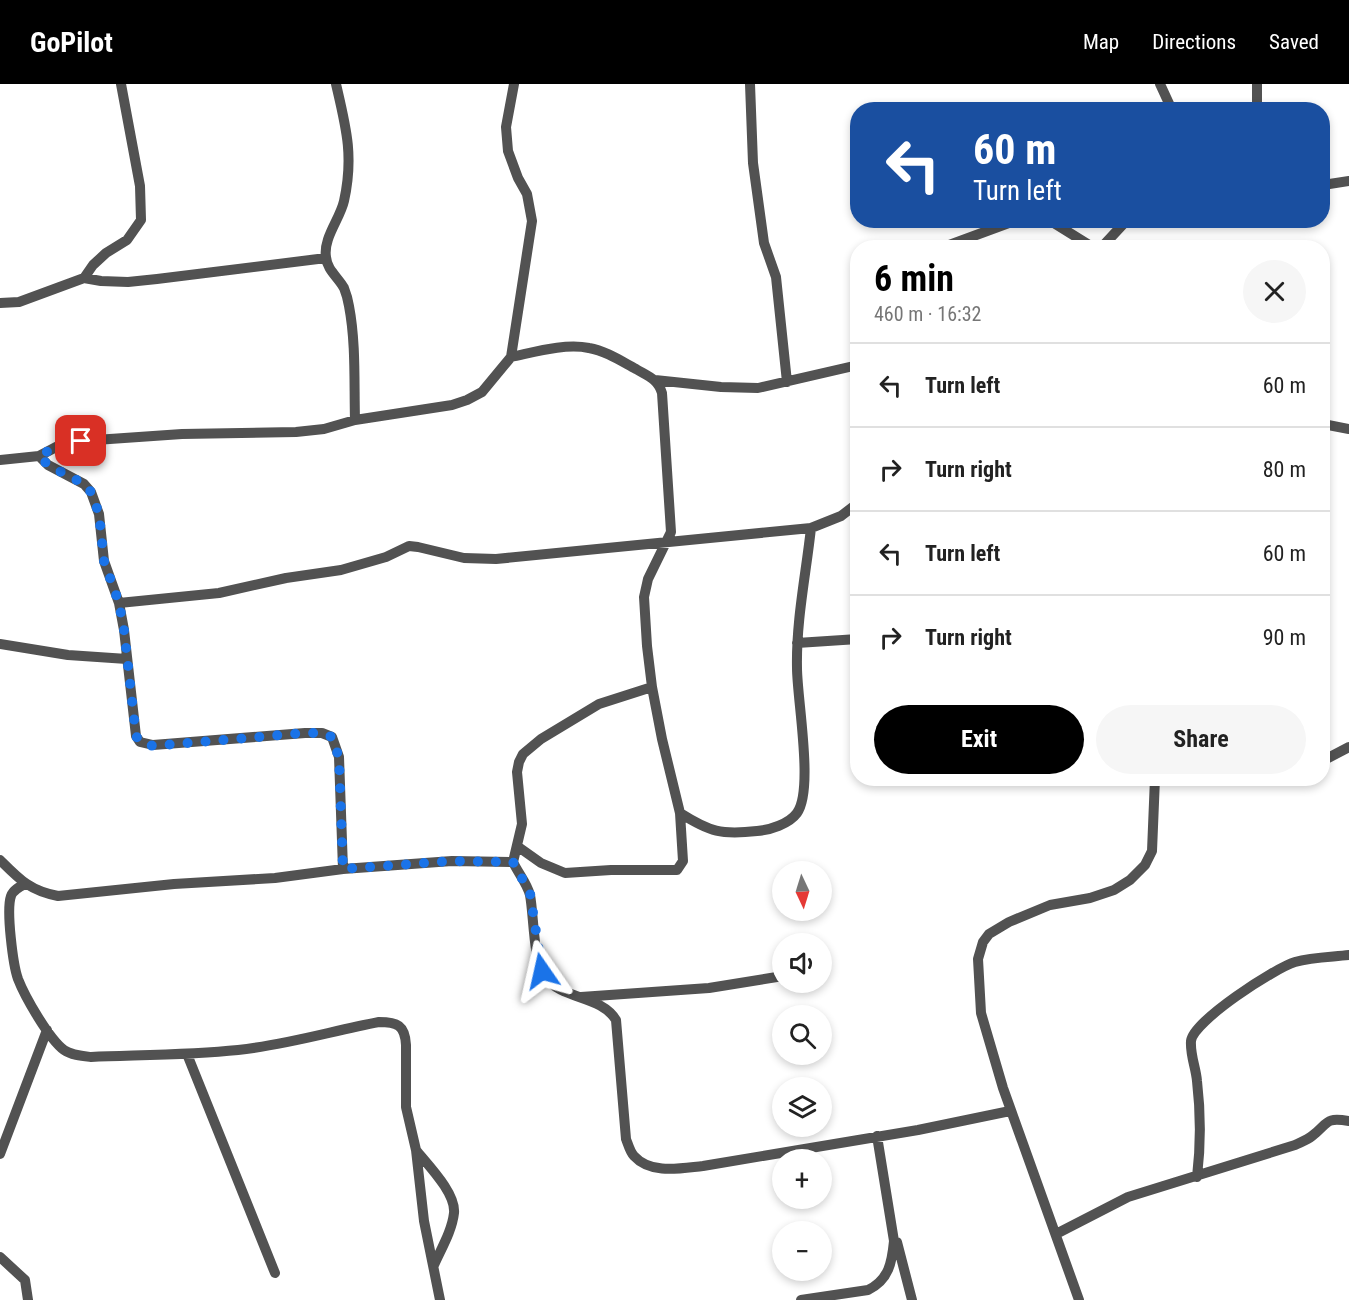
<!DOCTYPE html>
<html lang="en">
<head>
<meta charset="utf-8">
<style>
	:root { --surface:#fff; --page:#f6f6f6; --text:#222; --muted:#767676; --line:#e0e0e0; --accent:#000 }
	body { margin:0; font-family:"Roboto Condensed",sans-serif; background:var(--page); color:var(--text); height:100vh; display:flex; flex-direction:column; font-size:22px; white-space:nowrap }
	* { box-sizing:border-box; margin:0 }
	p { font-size:20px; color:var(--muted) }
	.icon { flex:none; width:33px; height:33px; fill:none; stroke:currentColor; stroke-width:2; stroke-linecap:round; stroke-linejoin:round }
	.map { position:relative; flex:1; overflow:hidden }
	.details { position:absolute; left:850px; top:156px; width:480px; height:546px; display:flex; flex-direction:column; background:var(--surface); border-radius:24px; box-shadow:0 3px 9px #0003 }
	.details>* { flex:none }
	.banner { position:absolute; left:850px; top:18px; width:480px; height:126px; border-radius:24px; box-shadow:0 3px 9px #0003; background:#1a4fa0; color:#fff; overflow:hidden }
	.needle { width:39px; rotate:176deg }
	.fabs { position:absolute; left:772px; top:777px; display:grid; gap:12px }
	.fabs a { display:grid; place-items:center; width:60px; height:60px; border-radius:50%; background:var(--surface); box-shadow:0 3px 9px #0003; font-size:30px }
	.pin { position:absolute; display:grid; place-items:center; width:51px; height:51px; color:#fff; margin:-26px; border-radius:12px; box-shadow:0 3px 9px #0006 }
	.me { position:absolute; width:66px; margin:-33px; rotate:349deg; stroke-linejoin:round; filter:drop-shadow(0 0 4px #0008) }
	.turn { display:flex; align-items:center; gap:21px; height:126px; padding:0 24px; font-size:27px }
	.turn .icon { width:78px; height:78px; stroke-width:2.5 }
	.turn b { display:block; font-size:42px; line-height:51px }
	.round { display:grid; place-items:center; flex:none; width:63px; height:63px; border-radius:32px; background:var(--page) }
	.overview { display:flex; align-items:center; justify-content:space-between; height:102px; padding:0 24px }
	h1 { font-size:36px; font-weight:700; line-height:45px; color:var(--accent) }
	.cta { display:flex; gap:12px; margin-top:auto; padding:12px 24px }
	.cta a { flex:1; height:69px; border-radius:36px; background:var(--accent); color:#fff; font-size:24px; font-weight:700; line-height:69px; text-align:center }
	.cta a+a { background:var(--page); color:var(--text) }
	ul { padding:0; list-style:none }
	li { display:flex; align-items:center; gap:18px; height:84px; padding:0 24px; border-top:2px solid var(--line) }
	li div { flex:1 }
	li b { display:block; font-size:22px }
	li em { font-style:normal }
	header { display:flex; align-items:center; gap:36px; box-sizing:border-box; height:84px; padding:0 30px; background:var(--accent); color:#fff }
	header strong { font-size:28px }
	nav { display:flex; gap:33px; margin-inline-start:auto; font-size:21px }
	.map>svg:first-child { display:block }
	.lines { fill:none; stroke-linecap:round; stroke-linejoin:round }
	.minor { stroke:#525252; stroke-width:10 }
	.route { stroke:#1a73e8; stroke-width:10; stroke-dasharray:0 18 }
</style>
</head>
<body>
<header>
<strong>GoPilot</strong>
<nav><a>Map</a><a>Directions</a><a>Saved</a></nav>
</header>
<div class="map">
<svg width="1349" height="1216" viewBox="0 0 1349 1216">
	<rect width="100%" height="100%" fill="#fff"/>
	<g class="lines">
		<path class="minor" d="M 336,0 C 346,43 354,72 344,117 C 340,135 323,154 326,173 C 327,186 338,193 344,204 C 346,209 348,216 349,222 C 356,259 354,298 355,336
			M 750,0 L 753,79 L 764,159 L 776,193 L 787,298
			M 1160,0 L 1172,26
			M 1257,0 L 1257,26
			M 1323,101 L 1349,97
			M 1049,136 L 1094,164
			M 941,164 L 1017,136
			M 1101,164 L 1127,136
			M 84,194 L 93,181 L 106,169 L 127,156 L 141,136 L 140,102 L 121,0
			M 0,219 L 19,218 L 84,194 L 101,197 L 128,198 L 157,195 L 326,174
			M 511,273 C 535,268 565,259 589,264 C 606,267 621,277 636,285 C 648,292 658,295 662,309 L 671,448 L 648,495 L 644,513 L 647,562 L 652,603 L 662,655 L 680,729 L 683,777 L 677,786 L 611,786 L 565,789 L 541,779 L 517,762
			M 655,296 L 721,303 L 758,304 L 858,281
			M 1323,340 L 1349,345
			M 39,372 L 58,362 L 81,357 L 182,350 L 296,348 L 324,345 L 355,336 L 452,321 L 467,316 L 482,308 L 511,273 L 532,137 L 527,110 L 518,94 L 508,67 L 506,43 L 514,0
			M 0,376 L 39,372 L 48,381 L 84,400 L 91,408 L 99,430 L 104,477 L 119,519 L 124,546 L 136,652 L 140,658 L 153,661 L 305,649 L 322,649 L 332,653 L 339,673 L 343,785
			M 119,519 L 219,509 L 286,494 L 341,486 L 386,473 L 409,462 L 418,463 L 464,474 L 496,475 L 811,444
			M 797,559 L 858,555
			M 0,560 L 68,571 L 127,575
			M 652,603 L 599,620 L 541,655 L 523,670 L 519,678 L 517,688 L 522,740 L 513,778 C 518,789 527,799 530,811 C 534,832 533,877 545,893 C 562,916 601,911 616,936 L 626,1055 C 628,1060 630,1068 634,1072 C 651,1091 682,1084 703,1082 L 918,1046 L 1010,1027
			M 1323,674 L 1328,674 L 1349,663
			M 680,729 C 710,748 721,751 757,747 C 770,746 789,740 797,729 C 814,706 797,615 797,584 C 796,537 806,490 811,444 L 841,432 L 858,419
			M 0,776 C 19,795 30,807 58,812 L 174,800 L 275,794 L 343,785 L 452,777 L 513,778
			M 25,800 C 19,803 13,806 11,812 C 6,826 13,881 18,895 C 25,913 49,955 64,966 C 71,971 82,972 91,973 C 140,971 189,971 238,966 C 286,961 332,947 379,938 C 397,938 405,941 406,961 L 406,1023 L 416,1066 L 424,1137 L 440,1216
			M 581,913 L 709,904 L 783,892
			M 187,970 L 275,1189
			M 416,1066 C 428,1081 456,1109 454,1129 C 452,1147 441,1165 434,1181
			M 0,1070 L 47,946
			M 1197,1093 C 1201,1060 1201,1031 1197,997 C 1196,984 1190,971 1191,957 C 1193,937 1275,884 1295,878 C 1312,873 1331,873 1349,871
			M 1056,1150 L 1128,1113 L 1295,1061 C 1301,1058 1307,1056 1312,1052 C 1329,1039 1324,1033 1349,1037
			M 897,1158 L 912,1216
			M 0,1173 L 25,1196 L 28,1216
			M 801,1216 L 868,1206 C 889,1196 892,1178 894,1157 L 877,1052
			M 1079,1216 L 1003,1004 L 981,929 L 978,875 L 983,858 L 989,850 L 1009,838 L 1050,821 L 1090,814 L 1114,806 L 1130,796 L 1145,781 L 1152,767 L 1155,694"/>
	</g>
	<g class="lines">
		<path class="route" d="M 81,357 L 58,362 L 39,372 L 48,381 L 84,400 L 91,408 L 99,430 L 104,477 L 119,519 L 124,546 L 136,652 L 140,658 L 153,662 L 305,649 L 322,649 L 332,653 L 339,674 L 343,785 L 452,777 L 513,778 L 530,809 L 542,887"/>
	</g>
</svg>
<div class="fabs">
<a><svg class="needle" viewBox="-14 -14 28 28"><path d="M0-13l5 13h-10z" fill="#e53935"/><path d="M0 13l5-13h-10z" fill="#767676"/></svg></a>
<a><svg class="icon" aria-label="sound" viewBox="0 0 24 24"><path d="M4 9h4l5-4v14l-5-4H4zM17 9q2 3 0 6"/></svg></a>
<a><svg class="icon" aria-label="search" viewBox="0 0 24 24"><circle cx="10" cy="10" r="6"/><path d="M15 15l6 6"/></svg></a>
<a><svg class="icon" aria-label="layers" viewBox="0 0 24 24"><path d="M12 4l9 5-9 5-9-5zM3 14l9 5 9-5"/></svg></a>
<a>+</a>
<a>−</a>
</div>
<div class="pin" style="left:81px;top:357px;background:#d93025"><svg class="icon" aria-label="arrive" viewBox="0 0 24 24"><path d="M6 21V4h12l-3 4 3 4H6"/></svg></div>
<svg class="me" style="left:542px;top:887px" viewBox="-20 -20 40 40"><path d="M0-17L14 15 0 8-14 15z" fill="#1a73e8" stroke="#fff" stroke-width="4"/></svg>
<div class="banner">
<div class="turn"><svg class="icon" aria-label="left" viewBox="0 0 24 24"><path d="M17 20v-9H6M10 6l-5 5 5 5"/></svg><div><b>60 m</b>Turn left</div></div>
</div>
<section class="details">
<div class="overview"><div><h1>6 min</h1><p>460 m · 16:32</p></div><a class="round"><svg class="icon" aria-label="close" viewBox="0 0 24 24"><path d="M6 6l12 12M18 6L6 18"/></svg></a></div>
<ul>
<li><svg class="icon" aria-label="left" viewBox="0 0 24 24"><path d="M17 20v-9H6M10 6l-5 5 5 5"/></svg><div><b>Turn left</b></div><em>60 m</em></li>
<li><svg class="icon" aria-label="right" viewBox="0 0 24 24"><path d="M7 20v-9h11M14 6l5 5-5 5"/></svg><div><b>Turn right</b></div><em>80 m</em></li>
<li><svg class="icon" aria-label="left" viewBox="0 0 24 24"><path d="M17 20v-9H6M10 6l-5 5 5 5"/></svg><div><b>Turn left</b></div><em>60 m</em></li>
<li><svg class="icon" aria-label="right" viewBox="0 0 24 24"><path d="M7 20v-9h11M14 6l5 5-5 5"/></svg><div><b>Turn right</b></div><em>90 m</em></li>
</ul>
<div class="cta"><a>Exit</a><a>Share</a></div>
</section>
</div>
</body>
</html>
